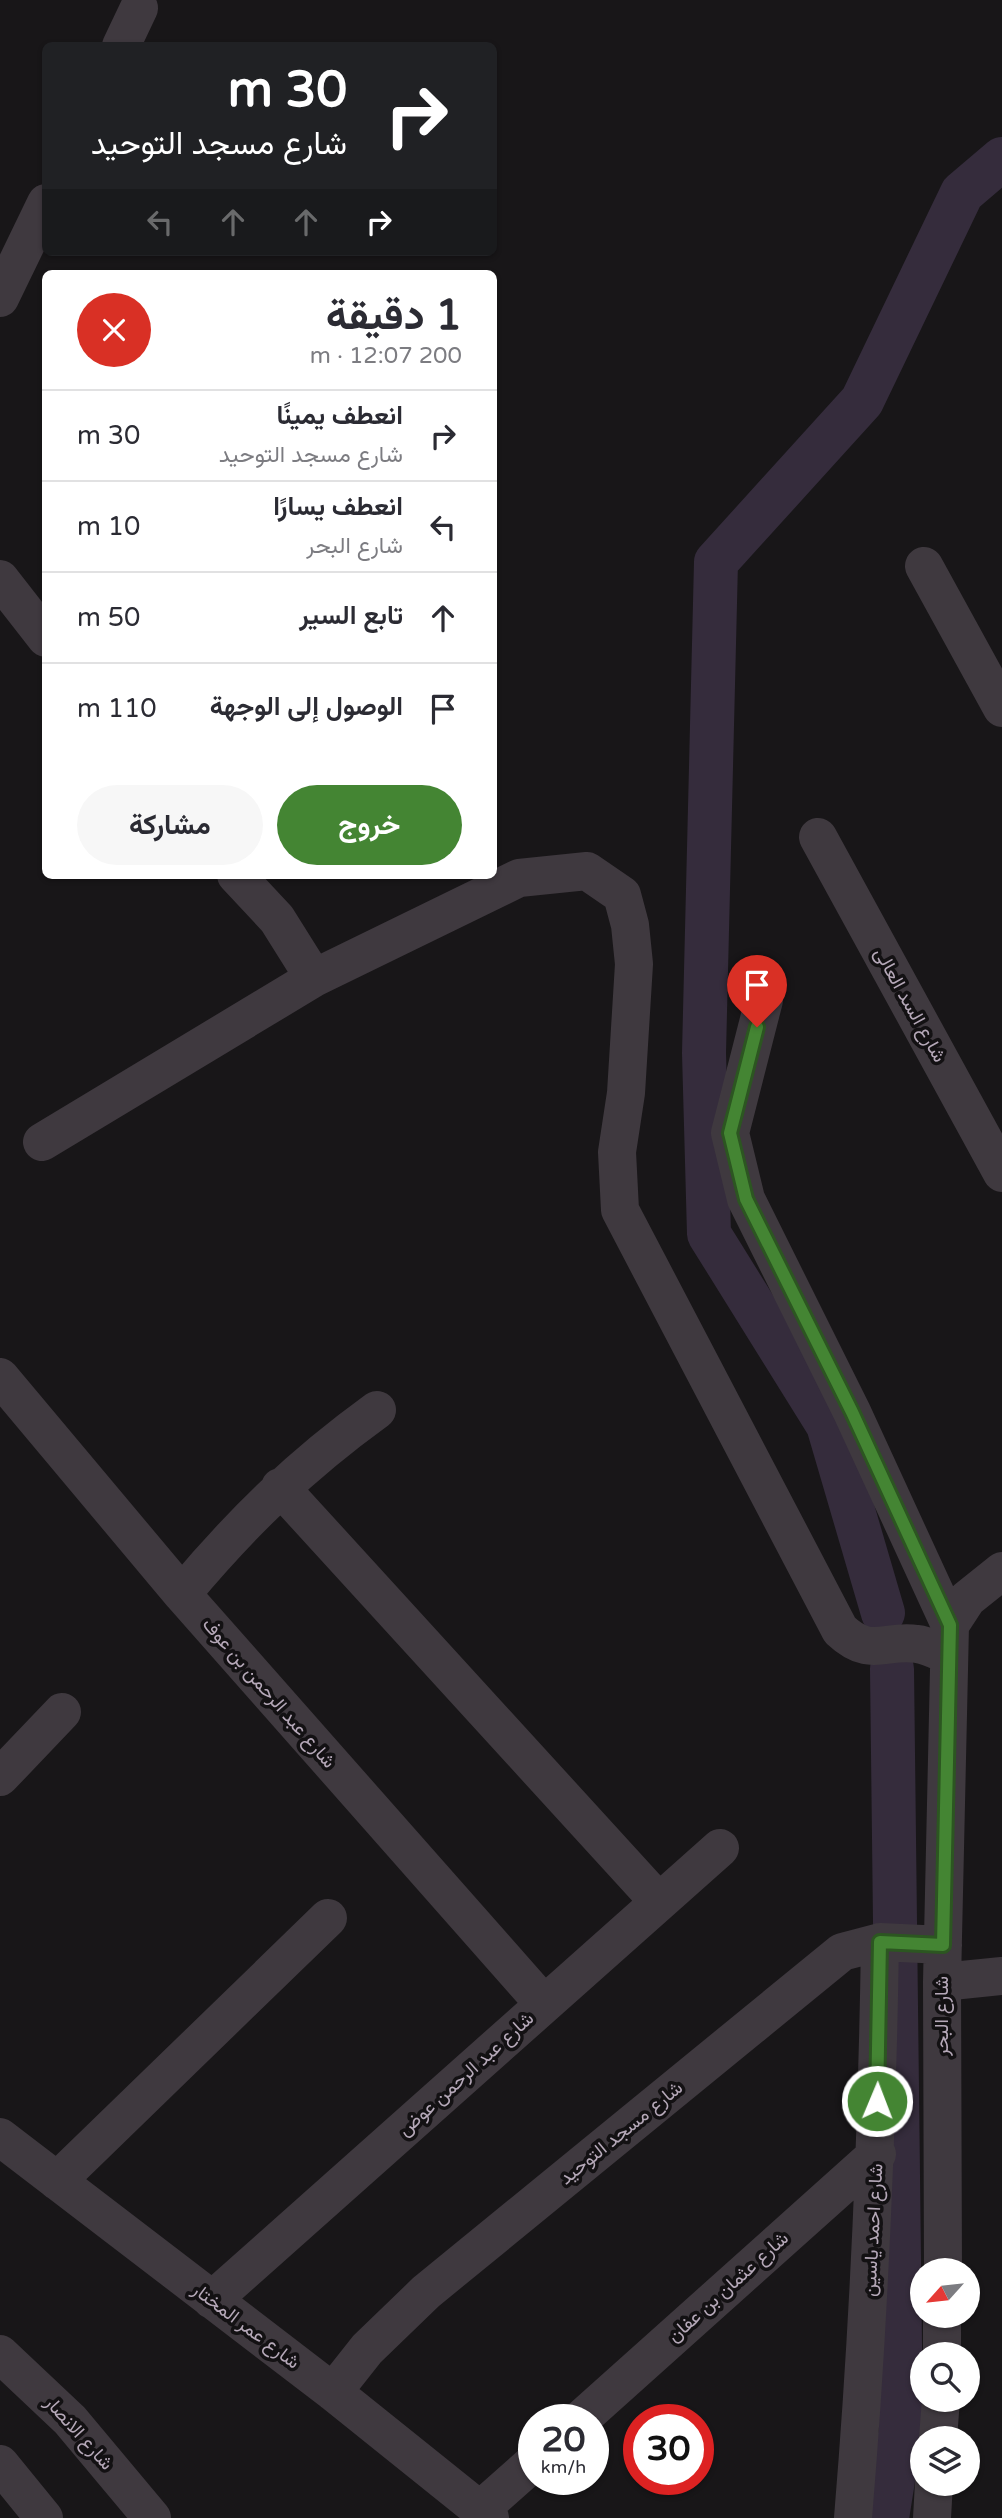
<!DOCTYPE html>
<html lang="ar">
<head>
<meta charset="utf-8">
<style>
	:root { --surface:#fff; --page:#f7f7f7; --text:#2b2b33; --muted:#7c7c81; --line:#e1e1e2; --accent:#448533 }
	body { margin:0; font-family:"Varela Round",Vazirmatn,sans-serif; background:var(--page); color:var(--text); direction:rtl; height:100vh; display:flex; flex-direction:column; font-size:26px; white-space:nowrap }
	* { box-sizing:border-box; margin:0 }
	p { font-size:23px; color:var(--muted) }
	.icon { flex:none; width:38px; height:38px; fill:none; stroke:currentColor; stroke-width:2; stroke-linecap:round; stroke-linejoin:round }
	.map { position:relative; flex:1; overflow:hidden; direction:ltr }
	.drawer { position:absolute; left:42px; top:270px; width:455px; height:609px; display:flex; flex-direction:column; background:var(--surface); border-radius:10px; box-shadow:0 2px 5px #0004; direction:rtl }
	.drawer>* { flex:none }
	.hud { position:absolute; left:42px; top:42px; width:455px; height:214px; border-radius:10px; box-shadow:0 2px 5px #0004; direction:rtl; background:#202124; color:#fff; overflow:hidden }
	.needle { width:46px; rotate:243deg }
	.controls { position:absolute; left:910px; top:2258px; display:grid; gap:14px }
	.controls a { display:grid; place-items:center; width:70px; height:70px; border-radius:50%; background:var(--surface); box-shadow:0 2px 5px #0004; font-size:35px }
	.speed { position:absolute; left:518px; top:2404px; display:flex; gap:14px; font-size:35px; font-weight:700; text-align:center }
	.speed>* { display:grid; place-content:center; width:91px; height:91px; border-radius:50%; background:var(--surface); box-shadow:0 2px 5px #0004; line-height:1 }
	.speed small { font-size:18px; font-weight:400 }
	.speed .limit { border:10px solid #d22; background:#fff; color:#111 }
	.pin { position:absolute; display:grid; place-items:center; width:60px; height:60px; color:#fff; margin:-72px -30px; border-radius:50% 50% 50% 0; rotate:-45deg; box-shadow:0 0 7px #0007 }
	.pin .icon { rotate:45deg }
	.me { position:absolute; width:77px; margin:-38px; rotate:1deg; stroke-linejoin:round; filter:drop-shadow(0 0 5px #0008) }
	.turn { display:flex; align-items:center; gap:24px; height:147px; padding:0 35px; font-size:32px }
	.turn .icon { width:91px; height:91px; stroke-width:2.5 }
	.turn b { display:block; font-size:49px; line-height:60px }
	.lanes { display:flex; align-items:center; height:66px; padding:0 35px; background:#0003; justify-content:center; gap:35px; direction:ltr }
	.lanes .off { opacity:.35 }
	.round { display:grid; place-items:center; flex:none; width:74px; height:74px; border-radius:37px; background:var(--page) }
	.overview { display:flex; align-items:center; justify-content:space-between; height:119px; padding:0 35px }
	h1 { font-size:42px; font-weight:700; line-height:52px }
	.action { display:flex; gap:14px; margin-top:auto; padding:14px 35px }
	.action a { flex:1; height:80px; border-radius:42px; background:var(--accent); color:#fff; font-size:28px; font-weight:700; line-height:80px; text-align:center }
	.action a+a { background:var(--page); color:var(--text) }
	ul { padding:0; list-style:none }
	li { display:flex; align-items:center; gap:21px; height:91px; padding:0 35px; border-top:2px solid var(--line) }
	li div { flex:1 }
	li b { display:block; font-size:26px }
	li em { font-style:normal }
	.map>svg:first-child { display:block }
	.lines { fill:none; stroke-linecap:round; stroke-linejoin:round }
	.canal { stroke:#352c3c; stroke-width:44 }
	.minor { stroke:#3f393f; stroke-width:38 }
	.route-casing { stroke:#2c5621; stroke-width:18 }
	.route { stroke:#448533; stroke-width:12 }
	.labels { text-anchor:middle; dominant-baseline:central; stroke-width:7; stroke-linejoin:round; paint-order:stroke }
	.street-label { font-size:19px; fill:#b5a8b8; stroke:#131113 }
</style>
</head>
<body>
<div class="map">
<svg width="1002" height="2518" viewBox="0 0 1002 2518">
	<rect width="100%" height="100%" fill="#181618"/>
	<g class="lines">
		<path class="canal" d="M 883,1613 L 828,1425 L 709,1234 L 704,1053 L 716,562 L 862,401 L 962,193 L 1002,159
			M 887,2518 L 901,2429 L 892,1669"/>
		<path class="minor" d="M 121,46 L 139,8
			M 0,298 L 46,203
			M 924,566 L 1002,708
			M 0,579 L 46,638
			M 818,837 L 1002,1173
			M 236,875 L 277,919 L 314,978
			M 764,1000 L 730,1133 L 746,1199 L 852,1412 L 950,1625
			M 42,1142 L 314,978 L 519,878 L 587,871 L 622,895 L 630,925 L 634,964 L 626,1093 L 617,1152 L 620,1210 L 840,1630 C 871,1659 884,1639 917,1644 C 928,1645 939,1652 949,1655
			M 0,1377 L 182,1594 L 544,2004
			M 280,1487 L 659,1902
			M 182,1594 C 242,1522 301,1465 377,1410
			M 0,1777 L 62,1712
			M 942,1982 L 1002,1976
			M 0,2137 L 333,2392 L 490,2518
			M 57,2181 L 328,1918
			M 943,2270 L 942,1982 L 950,1625 L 967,1599 L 1002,1571
			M 212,2300 L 720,1848
			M 942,2315 L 942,2354
			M 0,2354 L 70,2420 L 152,2518
			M 333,2392 L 367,2349 L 426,2292 L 842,1952 L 880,1942 L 943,1945
			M 580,2420 L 877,2154
			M 938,2438 L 941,2399
			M 0,2464 L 44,2518
			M 480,2510 L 534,2462
			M 853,2518 C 869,2326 877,2135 880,1942
			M 932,2518 L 934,2483"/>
	</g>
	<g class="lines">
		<g class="route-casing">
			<path id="route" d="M 757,1027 L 730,1133 L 746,1199 L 852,1412 L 950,1625 L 943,1945 L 880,1942 L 877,2101"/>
		</g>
		<use href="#route" class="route"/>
	</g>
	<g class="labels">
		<g class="street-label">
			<text transform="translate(910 1005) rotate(61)">شارع السد العالى</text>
			<text transform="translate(269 1693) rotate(49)">شارع عبد الرحمن بن عوف</text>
			<text transform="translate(942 2016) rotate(-90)">شارع البحر</text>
			<text transform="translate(466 2074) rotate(-42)">شارع عبد الرحمن عوض</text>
			<text transform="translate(621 2133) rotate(-39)">شارع مسجد التوحيد</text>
			<text transform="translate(873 2230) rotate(-87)">شارع احمد ياسين</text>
			<text transform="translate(728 2287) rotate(-42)">شارع عثمان بن عفان</text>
			<text transform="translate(246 2326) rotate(37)">شارع عمر المختار</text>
			<text transform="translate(79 2433) rotate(48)">شارع الانصار</text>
		</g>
	</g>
</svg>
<div class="controls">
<a><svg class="needle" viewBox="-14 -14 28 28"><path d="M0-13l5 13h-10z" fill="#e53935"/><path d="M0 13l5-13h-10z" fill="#7c7c81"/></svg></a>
<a><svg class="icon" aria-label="search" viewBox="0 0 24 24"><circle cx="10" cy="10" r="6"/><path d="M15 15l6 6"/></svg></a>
<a><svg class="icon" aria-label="layers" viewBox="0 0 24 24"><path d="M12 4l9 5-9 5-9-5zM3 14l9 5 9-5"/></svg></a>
</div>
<div class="speed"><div>20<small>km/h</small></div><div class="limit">30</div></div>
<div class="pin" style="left:757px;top:1027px;background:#d93025"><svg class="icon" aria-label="arrive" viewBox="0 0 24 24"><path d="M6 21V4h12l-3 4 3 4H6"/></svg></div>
<svg class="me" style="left:877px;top:2101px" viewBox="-20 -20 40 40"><circle r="17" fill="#448533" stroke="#fff" stroke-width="3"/><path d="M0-11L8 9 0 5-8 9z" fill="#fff"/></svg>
<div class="hud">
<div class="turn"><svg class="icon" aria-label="right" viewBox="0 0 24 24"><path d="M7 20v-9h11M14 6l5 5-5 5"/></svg><div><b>30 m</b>شارع مسجد التوحيد</div></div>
<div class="lanes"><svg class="icon off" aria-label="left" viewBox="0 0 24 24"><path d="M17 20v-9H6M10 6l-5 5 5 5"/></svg><svg class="icon off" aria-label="ahead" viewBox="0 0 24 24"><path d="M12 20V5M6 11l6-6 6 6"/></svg><svg class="icon off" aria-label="ahead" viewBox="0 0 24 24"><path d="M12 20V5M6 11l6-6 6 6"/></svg><svg class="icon" aria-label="right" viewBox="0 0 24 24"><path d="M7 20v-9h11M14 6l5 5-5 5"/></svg></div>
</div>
<section class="drawer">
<div class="overview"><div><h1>1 دقيقة</h1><p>200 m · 12:07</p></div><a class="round" style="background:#d93025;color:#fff"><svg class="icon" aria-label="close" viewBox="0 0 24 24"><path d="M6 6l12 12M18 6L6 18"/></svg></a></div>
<ul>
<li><svg class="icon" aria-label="right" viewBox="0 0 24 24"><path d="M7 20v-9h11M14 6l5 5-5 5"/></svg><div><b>انعطف يمينًا</b><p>شارع مسجد التوحيد</p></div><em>30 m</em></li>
<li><svg class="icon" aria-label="left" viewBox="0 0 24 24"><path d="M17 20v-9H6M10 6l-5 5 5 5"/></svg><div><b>انعطف يسارًا</b><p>شارع البحر</p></div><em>10 m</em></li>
<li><svg class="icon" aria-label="ahead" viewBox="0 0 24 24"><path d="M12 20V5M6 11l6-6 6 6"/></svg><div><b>تابع السير</b></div><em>50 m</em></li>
<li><svg class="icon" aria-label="arrive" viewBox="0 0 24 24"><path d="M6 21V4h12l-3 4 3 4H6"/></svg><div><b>الوصول إلى الوجهة</b></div><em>110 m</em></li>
</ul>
<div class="action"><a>خروج</a><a>مشاركة</a></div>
</section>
</div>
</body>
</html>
